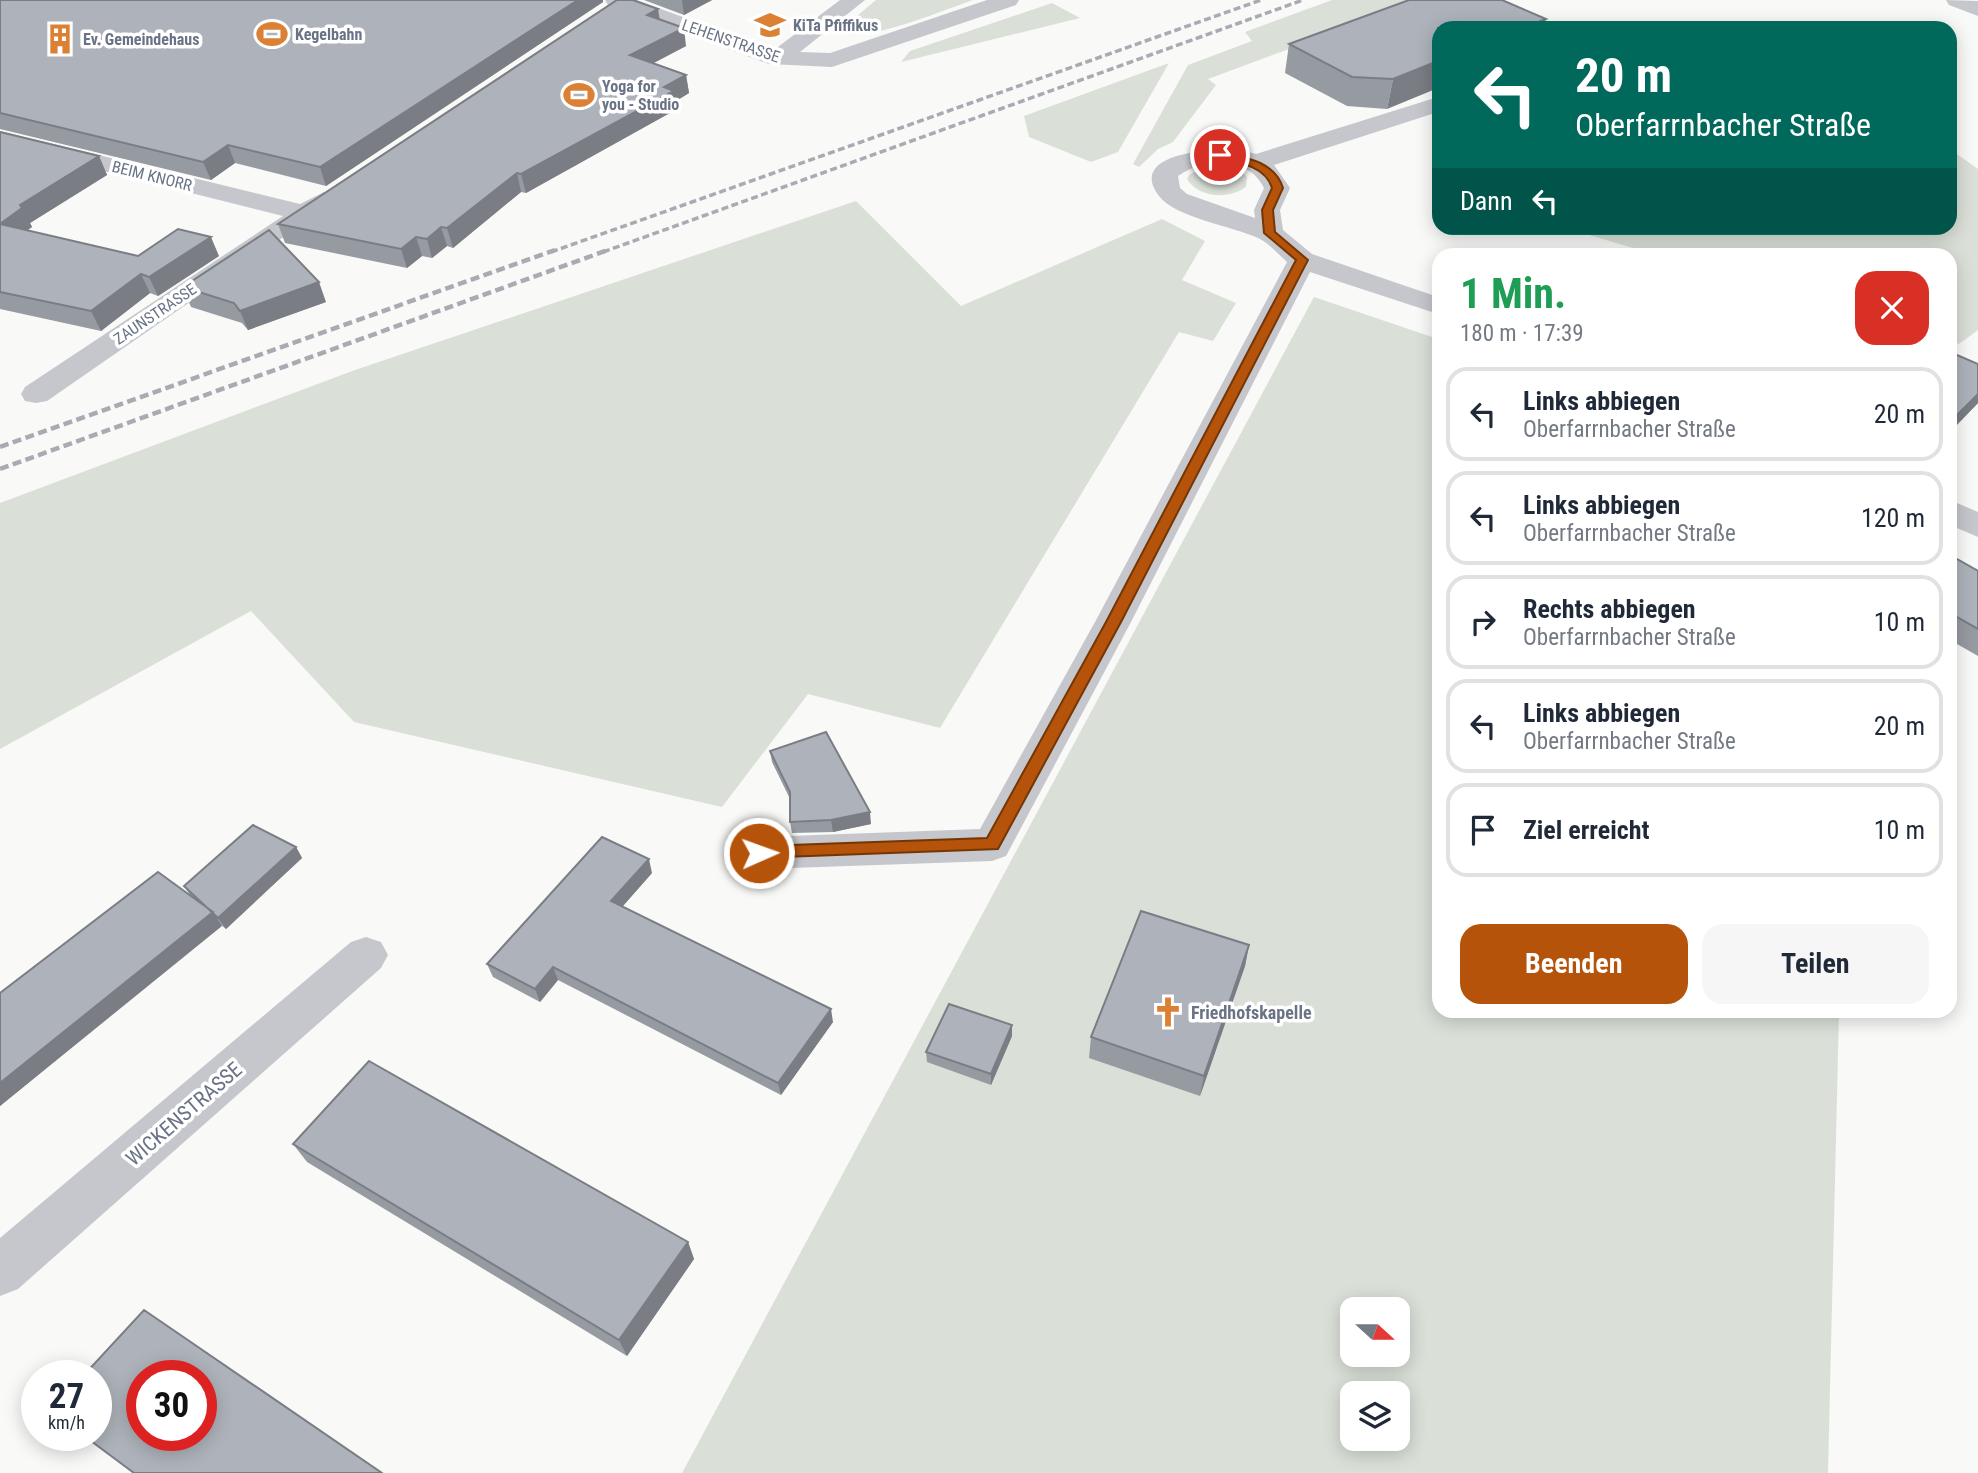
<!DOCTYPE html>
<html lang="de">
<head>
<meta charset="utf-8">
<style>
	:root { --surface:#fff; --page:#f6f6f7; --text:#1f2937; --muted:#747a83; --line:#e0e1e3; --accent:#b45309 }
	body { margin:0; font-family:"Roboto Condensed",sans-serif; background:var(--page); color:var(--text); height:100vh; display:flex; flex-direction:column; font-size:26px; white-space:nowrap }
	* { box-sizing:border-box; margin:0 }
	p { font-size:23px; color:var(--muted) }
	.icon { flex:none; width:38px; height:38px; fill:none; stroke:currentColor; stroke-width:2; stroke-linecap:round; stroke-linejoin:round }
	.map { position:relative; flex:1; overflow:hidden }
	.drawer { position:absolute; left:1432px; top:248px; width:525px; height:770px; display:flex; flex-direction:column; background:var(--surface); border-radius:21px; box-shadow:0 4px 18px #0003 }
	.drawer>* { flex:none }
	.banner { position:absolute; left:1432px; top:21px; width:525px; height:214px; border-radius:21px; box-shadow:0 4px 18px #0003; background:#00695c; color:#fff; overflow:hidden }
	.needle { width:46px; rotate:111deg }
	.tools { position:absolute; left:1340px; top:1297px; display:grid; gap:14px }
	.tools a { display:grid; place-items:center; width:70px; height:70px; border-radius:14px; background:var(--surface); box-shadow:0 4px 18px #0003; font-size:35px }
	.speed { position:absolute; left:21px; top:1360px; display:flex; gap:14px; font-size:35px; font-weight:700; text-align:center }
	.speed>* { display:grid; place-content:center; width:91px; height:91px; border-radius:50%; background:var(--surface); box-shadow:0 4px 18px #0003; line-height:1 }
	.speed small { font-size:18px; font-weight:400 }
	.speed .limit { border:10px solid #d22; background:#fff; color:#111 }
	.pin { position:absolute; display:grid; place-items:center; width:60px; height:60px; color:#fff; margin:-30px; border:4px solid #fff; border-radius:50%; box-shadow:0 2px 7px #0007 }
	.me { position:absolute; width:77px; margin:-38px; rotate:88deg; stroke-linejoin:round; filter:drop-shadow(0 0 5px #0008) }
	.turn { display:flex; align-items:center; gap:24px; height:147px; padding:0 28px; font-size:32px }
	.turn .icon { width:91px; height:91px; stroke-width:2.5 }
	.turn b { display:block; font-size:49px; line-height:60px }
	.then { display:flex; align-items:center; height:66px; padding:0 28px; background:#0003; gap:14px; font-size:26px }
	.round { display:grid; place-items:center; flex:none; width:74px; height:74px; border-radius:21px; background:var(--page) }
	.headline { display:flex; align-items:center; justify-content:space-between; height:119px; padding:0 28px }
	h1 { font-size:42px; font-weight:700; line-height:52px; color:#1e9e55 }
	.cta { display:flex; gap:14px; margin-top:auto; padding:14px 28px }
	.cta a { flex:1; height:80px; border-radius:21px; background:var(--accent); color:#fff; font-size:28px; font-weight:700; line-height:80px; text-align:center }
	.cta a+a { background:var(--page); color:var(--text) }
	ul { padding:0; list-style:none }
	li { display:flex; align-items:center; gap:21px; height:94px; margin:0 14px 10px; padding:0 14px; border:4px solid var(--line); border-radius:21px }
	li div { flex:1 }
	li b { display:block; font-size:26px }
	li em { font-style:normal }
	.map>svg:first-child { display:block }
	.green { fill:#dae0d8; fill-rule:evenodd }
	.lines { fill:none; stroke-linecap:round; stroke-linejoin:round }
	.minor { fill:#c5c7cc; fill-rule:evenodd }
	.rail-far1 { stroke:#a8abb2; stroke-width:3.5; stroke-dasharray:7 3.5; stroke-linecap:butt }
	.rail { stroke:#a8abb2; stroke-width:4.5; stroke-dasharray:9 4.5; stroke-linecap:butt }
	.wall { fill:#969aa1 }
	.shaded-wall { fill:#7a7d83 }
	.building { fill:#aeb3bb; stroke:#7a7d83; stroke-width:2; fill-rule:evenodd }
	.route { fill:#b45309; stroke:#753606; stroke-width:2 }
	.labels { text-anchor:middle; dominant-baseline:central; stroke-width:7; stroke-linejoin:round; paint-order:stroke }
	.far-poi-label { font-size:16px; font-weight:bold; fill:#6a7386; stroke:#fff; text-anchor:start }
	.far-street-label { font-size:16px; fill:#6a7386; stroke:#fff }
	.poi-label { font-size:18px; font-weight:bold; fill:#6a7386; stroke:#fff; text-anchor:start }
	.near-street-label { font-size:21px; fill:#6a7386; stroke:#fff }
</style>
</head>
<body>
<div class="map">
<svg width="1978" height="1473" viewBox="0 0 1978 1473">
	<rect width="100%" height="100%" fill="#f9f9f7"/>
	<path class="green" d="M 876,0 L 973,0 C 946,9 860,46 839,31 Z
		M 1332,0 L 1422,0 L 1208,79 L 1216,85 L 1173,142 L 1158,149 L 1139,167 L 1133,164 L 1188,65 L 1252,41 L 1245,32 Z
		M 1052,3 L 1080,18 L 901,62 L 910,51 Z
		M 1169,63 L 1118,152 L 1091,162 L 1029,137 L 1024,116 Z
		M 1950,149 L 1978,169 L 1978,330 L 1959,344 L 1950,341 L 1950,256 L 1656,255 L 1566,228 L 1950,228 Z
		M 1208,165 C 1223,165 1237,166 1247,177 L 1246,187 C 1230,199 1199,199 1187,179 L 1189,175 Z
		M 856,201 L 961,306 L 1162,219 L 1205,241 L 1182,280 L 1236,303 L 1213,341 L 1179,332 L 940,728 L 808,694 L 722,807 L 354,722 L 251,611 L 0,749 L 0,503 L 355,370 Z
		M 1314,297 L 1438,339 L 1438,1012 L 1839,1012 L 1828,1473 L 682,1473 ZM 1353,1309 L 1398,1309 L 1398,1354 L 1353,1354 ZM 1353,1393 L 1398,1393 L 1398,1438 L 1353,1438 Z"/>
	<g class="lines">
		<path class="minor" d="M 605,0 L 636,0 L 774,50 L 840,0 L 865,0 L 800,52 L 830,53 L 987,0 L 1019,0 L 1016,5 L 832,67 L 769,64 L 608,5 Z
			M 1946,0 L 1978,1 L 1978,16 L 1949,5 Z
			M 1438,97 L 1438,112 L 1274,165 L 1290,188 L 1280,210 L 1283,230 L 1312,254 L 1438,297 L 1438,314 L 1310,272 L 1131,622 L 1006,856 L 992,861 L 759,869 L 744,865 L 738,853 L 744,841 L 759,837 L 980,829 L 1095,622 L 1287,262 C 1278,254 1269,243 1258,238 C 1232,226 1176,218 1159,196 C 1123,149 1230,145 1256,154 ZM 1227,163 C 1244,166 1256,172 1264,188 L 1254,210 L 1255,218 L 1187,194 L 1180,188 L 1178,176 C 1194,165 1208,163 1227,163 Z
			M 0,131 L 300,204 L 324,192 L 333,194 L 337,200 L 47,401 L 36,403 L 25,401 L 21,394 L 25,387 L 283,216 L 0,145 Z
			M 1950,500 L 1978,512 L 1978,537 L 1950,525 Z
			M 366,937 L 381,942 L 388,955 L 381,968 L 18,1289 L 0,1296 L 0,1238 L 351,942 Z"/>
		<path class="rail-far1" d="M 551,252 L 1261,0
			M 603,252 L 1303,0"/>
		<path class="rail" d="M 0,447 L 555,250
			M 0,469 L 608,250"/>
	</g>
	<path class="wall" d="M 0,0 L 603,0 L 603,2 L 326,186 L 235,163 L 211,180 L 0,129 Z
		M 644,0 L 712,0 L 684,15 Z
		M 1409,0 L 1387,109 L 1347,106 L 1285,73 L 1289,44 Z
		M 660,20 L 686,46 L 653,63 L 686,75 L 689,93 L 676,101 L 677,109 L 526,193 L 521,192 L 453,248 L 447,246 L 432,258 L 422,256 L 407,268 L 285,243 L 278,224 Z
		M 0,132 L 99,156 L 107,175 L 30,223 L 32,227 L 27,230 L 138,256 L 219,256 L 158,296 L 150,293 L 101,331 L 0,309 Z
		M 183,287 L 326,302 L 248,330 L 242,323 L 191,307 Z
		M 1950,352 L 1978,364 L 1978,403 L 1950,432 Z
		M 1950,555 L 1978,571 L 1978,656 L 1950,640 Z
		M 770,751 L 871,824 L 833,832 L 792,833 L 790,822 L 790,799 L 772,762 Z
		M 296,847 L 302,858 L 226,929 L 221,925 L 0,1106 L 0,993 L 190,895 L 184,886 Z
		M 652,873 L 622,907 L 833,1022 L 781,1095 L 558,980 L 540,1002 L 493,977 L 487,964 Z
		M 1249,945 L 1245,966 L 1200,1096 L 1089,1058 L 1091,1037 Z
		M 1012,1036 L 991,1085 L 927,1062 L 926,1052 Z
		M 293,1144 L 688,1242 L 694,1259 L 627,1356 L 307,1162 Z"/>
	<path class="shaded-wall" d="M 578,0 L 603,0 L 603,2 L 326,186 L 320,167 Z
		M 682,0 L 712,0 L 684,15 Z
		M 658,9 L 661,27 L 647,15 Z
		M 1546,19 L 1544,28 L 1523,28 Z
		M 684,28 L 686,46 L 633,74 L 630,55 Z
		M 1438,61 L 1438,88 L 1387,109 L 1393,79 Z
		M 686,75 L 689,93 L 676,101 L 677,109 L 526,193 L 521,174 L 664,87 Z
		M 228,145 L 235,163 L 211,180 L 203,162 Z
		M 99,156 L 107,175 L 30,223 L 32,227 L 10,243 L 0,224 L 20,205 Z
		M 517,173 L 521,192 L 453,248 L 447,228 Z
		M 441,227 L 447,246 L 432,258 L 427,239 Z
		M 211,237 L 219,256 L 158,296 L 149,277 Z
		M 416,237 L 422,256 L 407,268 L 401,249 Z
		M 141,274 L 150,293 L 101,331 L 91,311 Z
		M 319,282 L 326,302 L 248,330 L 240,311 Z
		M 1978,394 L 1978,403 L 1950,432 L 1950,428 L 1956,416 Z
		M 870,812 L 871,824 L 833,832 L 831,820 Z
		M 296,847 L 302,858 L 226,929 L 218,918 Z
		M 649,859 L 652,873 L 615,915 L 611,901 Z
		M 213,912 L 222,926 L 0,1106 L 0,1083 Z
		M 1249,945 L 1245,966 L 1200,1096 L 1204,1076 Z
		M 553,967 L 558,980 L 540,1002 L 535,989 Z
		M 831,1009 L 833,1022 L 781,1095 L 778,1083 Z
		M 1012,1025 L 1012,1036 L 991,1085 L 991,1074 Z
		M 688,1242 L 694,1259 L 627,1356 L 619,1340 Z"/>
	<path class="building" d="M 0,0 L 578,0 L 320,167 L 228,145 L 203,162 L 0,113 Z
		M 617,0 L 633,0 L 658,9 L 647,15 L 684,28 L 630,55 L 686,75 L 664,87 L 674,91 L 521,174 L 517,173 L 447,228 L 441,227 L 427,239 L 416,237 L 401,249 L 278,224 Z
		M 1409,0 L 1502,0 L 1546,19 L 1523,28 L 1438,28 L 1438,61 L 1393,79 L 1352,77 L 1289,44 Z
		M 0,132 L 99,156 L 20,205 L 22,208 L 0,224 Z
		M 0,224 L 138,256 L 178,229 L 211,237 L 149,277 L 141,274 L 91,311 L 0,292 Z
		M 269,230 L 319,282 L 240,311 L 234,303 L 183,287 Z
		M 1950,352 L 1978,364 L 1978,394 L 1956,416 L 1950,413 Z
		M 1950,555 L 1978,571 L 1978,629 L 1950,613 Z
		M 826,732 L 870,812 L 831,820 L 790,822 L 790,792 L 770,751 Z
		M 253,825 L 296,847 L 218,918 L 184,886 Z
		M 602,837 L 649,859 L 611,901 L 831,1009 L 778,1083 L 553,967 L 535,989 L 487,964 Z
		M 158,872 L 213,912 L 0,1083 L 0,993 Z
		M 1141,911 L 1249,945 L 1204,1076 L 1091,1037 Z
		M 949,1004 L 1012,1025 L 991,1074 L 926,1052 Z
		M 369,1061 L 688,1242 L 619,1340 L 293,1144 Z
		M 144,1310 L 382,1473 L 134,1473 L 83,1435 L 96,1435 L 96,1376 L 83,1376 ZM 142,1376 L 201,1376 L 201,1435 L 142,1435 Z"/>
	<path class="route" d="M 1220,152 C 1244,157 1275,161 1283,188 L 1273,210 L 1275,232 L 1308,260 L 1121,622 L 998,849 L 753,858 L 751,853 L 759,846 L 987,838 L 1106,622 L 1296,260 L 1264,233 L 1262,210 L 1272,188 C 1265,165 1236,162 1216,158 L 1215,155 Z"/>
	<defs>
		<g id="school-bare" transform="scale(2.415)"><path d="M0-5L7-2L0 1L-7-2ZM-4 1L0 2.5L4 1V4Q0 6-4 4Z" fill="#dc8134" stroke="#fff" stroke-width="2.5" paint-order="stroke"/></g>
		<g id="stadium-bare" transform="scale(2.415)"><path d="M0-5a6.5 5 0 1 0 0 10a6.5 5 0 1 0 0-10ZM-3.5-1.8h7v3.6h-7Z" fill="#dc8134" stroke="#fff" stroke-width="2.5" paint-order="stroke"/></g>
		<g id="building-bare" transform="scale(2.415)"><path d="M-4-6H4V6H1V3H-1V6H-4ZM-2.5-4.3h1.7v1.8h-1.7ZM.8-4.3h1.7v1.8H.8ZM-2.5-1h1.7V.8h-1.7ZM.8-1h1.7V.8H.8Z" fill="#dc8134" stroke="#fff" stroke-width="2.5" paint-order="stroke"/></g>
		<g id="church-bare" transform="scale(2.415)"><path d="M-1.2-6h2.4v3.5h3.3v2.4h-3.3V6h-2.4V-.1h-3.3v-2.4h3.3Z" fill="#dc8134" stroke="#fff" stroke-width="2.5" paint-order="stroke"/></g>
	</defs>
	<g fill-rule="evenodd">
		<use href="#school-bare" x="770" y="25"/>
		<use href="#stadium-bare" x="272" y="34"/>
		<use href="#building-bare" x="60" y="39"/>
		<use href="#stadium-bare" x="579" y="95"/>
		<use href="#church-bare" x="1168" y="1012"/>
	</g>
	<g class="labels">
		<g class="far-poi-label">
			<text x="793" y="25">KiTa Pfiffikus</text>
			<text x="295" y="34">Kegelbahn</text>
			<text x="83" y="39">Ev. Gemeindehaus</text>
			<text x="602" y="86">Yoga for<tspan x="602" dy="18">you - Studio</tspan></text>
		</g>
		<g class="far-street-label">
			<text transform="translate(731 41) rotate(19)">LEHENSTRASSE</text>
			<text transform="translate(152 176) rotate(14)">BEIM KNORR</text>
			<text transform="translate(155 314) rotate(-34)">ZAUNSTRASSE</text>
		</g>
		<g class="poi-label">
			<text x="1191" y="1012">Friedhofskapelle</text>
		</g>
		<g class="near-street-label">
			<text transform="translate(184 1114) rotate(-41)">WICKENSTRASSE</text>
		</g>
	</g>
</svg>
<div class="tools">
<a><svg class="needle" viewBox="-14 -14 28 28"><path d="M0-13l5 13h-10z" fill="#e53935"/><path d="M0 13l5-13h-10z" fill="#747a83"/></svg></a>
<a><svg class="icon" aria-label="layers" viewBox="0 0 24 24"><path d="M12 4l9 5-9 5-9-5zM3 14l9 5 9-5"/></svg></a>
</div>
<div class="speed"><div>27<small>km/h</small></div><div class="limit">30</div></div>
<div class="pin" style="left:1220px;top:155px;background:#d93025"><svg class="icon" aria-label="arrive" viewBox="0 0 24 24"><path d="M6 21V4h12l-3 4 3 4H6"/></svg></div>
<svg class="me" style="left:759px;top:853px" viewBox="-20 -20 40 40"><circle r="17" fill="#b45309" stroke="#fff" stroke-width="3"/><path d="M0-11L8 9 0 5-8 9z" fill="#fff"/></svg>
<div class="banner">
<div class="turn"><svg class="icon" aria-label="left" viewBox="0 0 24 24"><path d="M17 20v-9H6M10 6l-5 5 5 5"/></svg><div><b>20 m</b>Oberfarrnbacher Straße</div></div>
<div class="then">Dann<svg class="icon" aria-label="left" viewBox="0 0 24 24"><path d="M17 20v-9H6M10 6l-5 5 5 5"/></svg></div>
</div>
<section class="drawer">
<div class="headline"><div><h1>1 Min.</h1><p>180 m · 17:39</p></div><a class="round" style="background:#d93025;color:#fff"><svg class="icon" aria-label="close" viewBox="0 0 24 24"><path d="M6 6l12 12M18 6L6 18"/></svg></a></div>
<ul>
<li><svg class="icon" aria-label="left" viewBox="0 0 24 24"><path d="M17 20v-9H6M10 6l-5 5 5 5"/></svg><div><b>Links abbiegen</b><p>Oberfarrnbacher Straße</p></div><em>20 m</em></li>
<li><svg class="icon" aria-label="left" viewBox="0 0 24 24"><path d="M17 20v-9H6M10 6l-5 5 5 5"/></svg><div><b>Links abbiegen</b><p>Oberfarrnbacher Straße</p></div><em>120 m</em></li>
<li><svg class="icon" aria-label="right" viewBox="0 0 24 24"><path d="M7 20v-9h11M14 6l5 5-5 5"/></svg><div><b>Rechts abbiegen</b><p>Oberfarrnbacher Straße</p></div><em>10 m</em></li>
<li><svg class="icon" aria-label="left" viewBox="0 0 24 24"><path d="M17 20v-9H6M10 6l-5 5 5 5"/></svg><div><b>Links abbiegen</b><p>Oberfarrnbacher Straße</p></div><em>20 m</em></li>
<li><svg class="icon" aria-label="arrive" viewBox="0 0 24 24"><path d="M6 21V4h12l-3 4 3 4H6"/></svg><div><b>Ziel erreicht</b></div><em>10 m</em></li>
</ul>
<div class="cta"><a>Beenden</a><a>Teilen</a></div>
</section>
</div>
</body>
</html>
